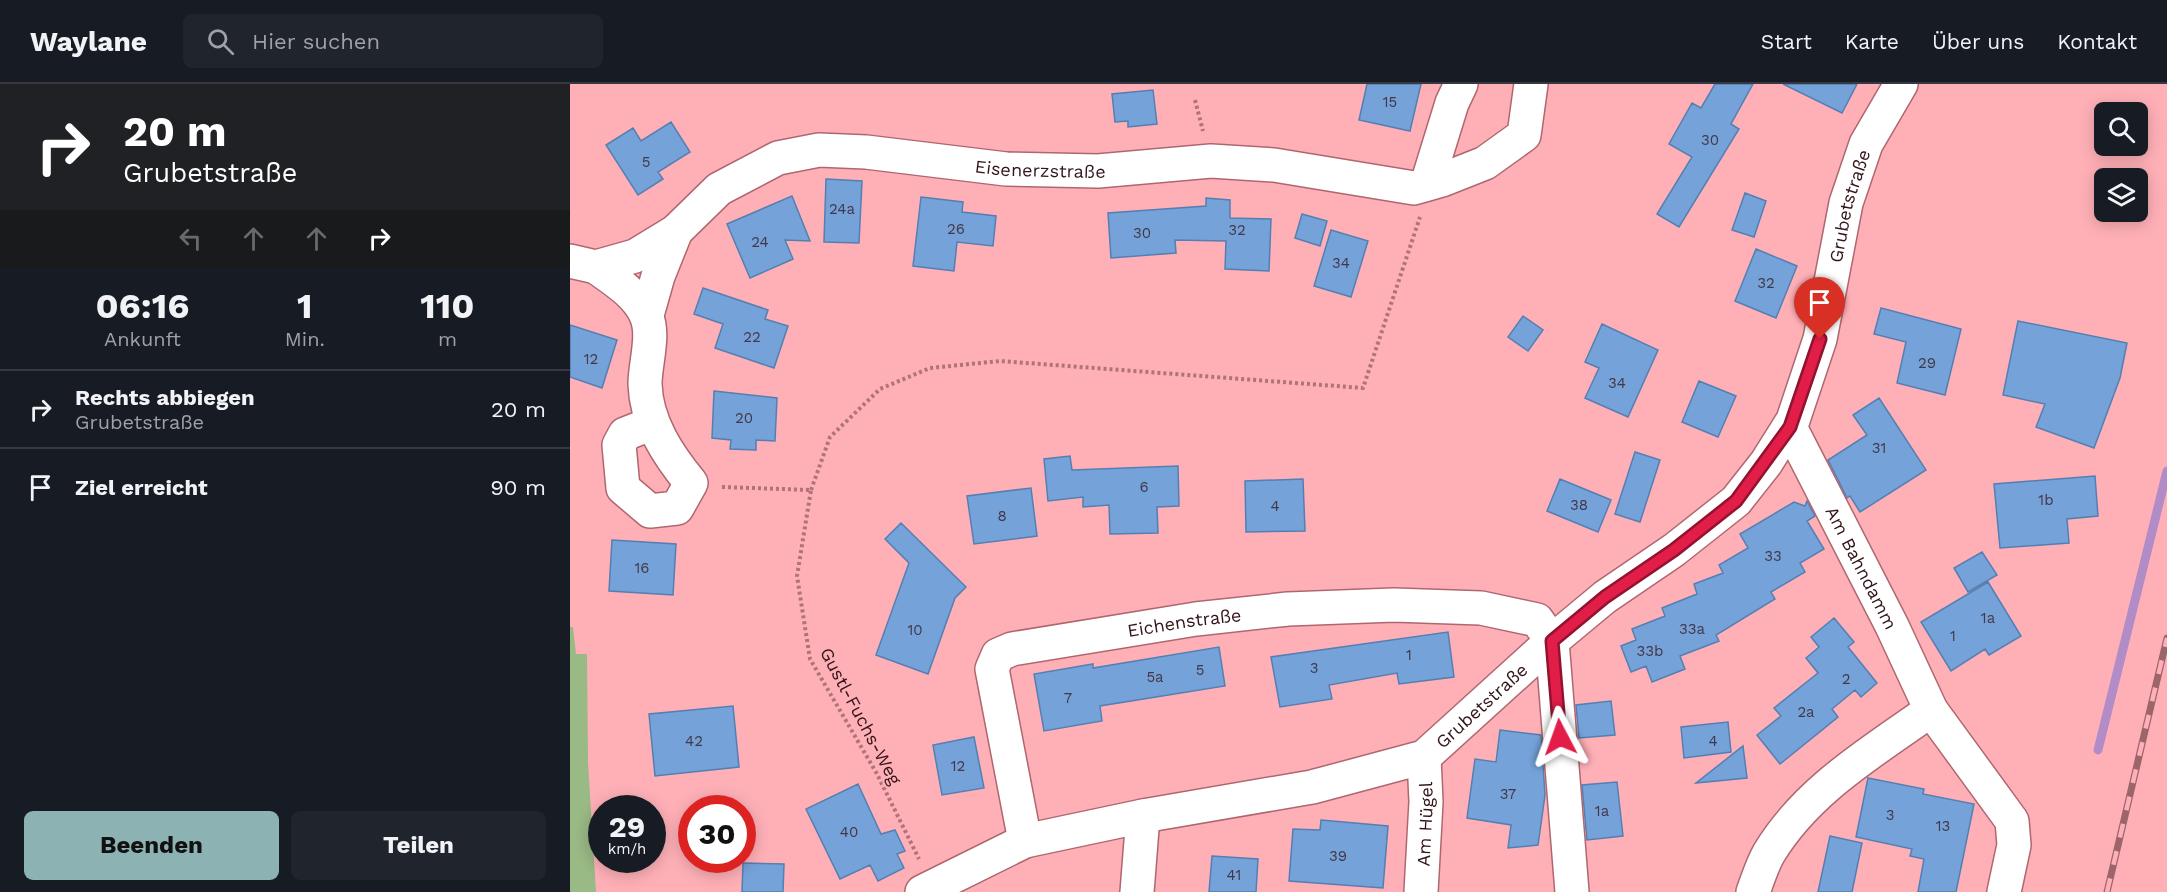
<!DOCTYPE html>
<html lang="de">
<head>
<meta charset="utf-8">
<style>
	:root { --surface:#171b24; --page:#20242c; --text:#f1f3f6; --muted:#9ea1a6; --line:#363941; --accent:#8db2b3 }
	body { margin:0; font-family:"Work Sans",sans-serif; background:var(--page); color:var(--text); height:100vh; display:flex; flex-direction:column; font-size:22px; white-space:nowrap }
	* { box-sizing:border-box; margin:0 }
	p { font-size:20px; color:var(--muted) }
	.icon { flex:none; width:33px; height:33px; fill:none; stroke:currentColor; stroke-width:2; stroke-linecap:round; stroke-linejoin:round }
	.map { position:relative; flex:1; overflow:hidden }
	.details { display:flex; flex-direction:column; background:var(--surface); width:570px }
	.details>* { flex:none }
	.top-card { background:#202124; color:#fff; overflow:hidden }
	.tools { position:absolute; left:1524px; top:18px; display:grid; gap:12px }
	.tools a { display:grid; place-items:center; width:54px; height:54px; border-radius:9px; background:var(--surface); box-shadow:0 3px 15px #0003; font-size:30px }
	.speed { position:absolute; left:18px; top:711px; display:flex; gap:12px; font-size:30px; font-weight:700; text-align:center }
	.speed>* { display:grid; place-content:center; width:78px; height:78px; border-radius:50%; background:var(--surface); box-shadow:0 3px 15px #0003; line-height:1 }
	.speed small { font-size:15px; font-weight:400 }
	.speed .limit { border:9px solid #d22; background:#fff; color:#111 }
	.pin { position:absolute; display:grid; place-items:center; width:51px; height:51px; color:#fff; margin:-62px -26px; border-radius:50% 50% 50% 0; rotate:-45deg; box-shadow:0 0 6px #0007 }
	.pin .icon { rotate:45deg }
	.me { position:absolute; width:66px; margin:-33px; rotate:356deg; stroke-linejoin:round; filter:drop-shadow(0 0 4px #0008) }
	.turn { display:flex; align-items:center; gap:21px; height:126px; padding:0 24px; font-size:27px }
	.turn .icon { width:78px; height:78px; stroke-width:2.5 }
	.turn b { display:block; font-size:42px; line-height:51px }
	.lanes { display:flex; align-items:center; height:57px; padding:0 24px; background:#0003; justify-content:center; gap:30px; direction:ltr }
	.lanes .off { opacity:.35 }
	.eta { display:flex; justify-content:space-evenly; align-items:center; height:102px; text-align:center }
	.eta b { font-size:36px; font-weight:700; line-height:42px }
	.button { display:flex; gap:12px; margin-top:auto; padding:12px 24px }
	.button a { flex:1; height:69px; border-radius:9px; background:var(--accent); color:#111; font-size:24px; font-weight:700; line-height:69px; text-align:center }
	.button a+a { background:var(--page); color:var(--text) }
	ul { padding:0; list-style:none }
	li { display:flex; align-items:center; gap:18px; height:78px; padding:0 24px; border-top:2px solid var(--line) }
	li div { flex:1 }
	li b { display:block; font-size:22px }
	li em { font-style:normal }
	header { display:flex; align-items:center; gap:36px; box-sizing:border-box; height:84px; padding:0 30px; background:var(--surface); border-bottom:2px solid var(--line) }
	header strong { font-size:28px }
	nav { display:flex; gap:33px; margin-inline-start:auto; font-size:21px }
	.search { width:420px; height:54px; background:var(--page); display:flex; align-items:center; gap:15px; box-sizing:border-box; padding:0 21px; border-radius:9px; color:var(--muted); font-size:22px }
	main { display:flex; flex:1; min-height:0 }
	.map>svg:first-child { display:block }
	.green { fill:#99b985 }
	.lines { fill:none; stroke-linecap:round; stroke-linejoin:round }
	.stream { stroke:#b28cc6; stroke-width:9 }
	.building { fill:#75a2d8; stroke:#547fb3; stroke-width:1.5 }
	.street-casing { stroke:#af676f; stroke-width:36 }
	.path { stroke:#af7479; stroke-width:4; stroke-dasharray:3 3; stroke-linecap:butt }
	.street { stroke:#fff; stroke-width:33 }
	.rail-casing { stroke:#9b656a; stroke-width:7 }
	.rail { stroke:#ffb0b7; stroke-width:4.5; stroke-dasharray:14; stroke-linecap:butt }
	.route-casing { stroke:#92132f; stroke-width:15 }
	.route { stroke:#e11d48; stroke-width:10 }
	.labels { text-anchor:middle; dominant-baseline:central; stroke-width:4.5; stroke-linejoin:round; paint-order:stroke }
	.number-label { font-size:15px; fill:#433849 }
	.street-label { font-size:18px; fill:#321519; stroke:#ffb0b7 }
</style>
</head>
<body>
<header>
<strong>Waylane</strong>
<div class="search"><svg class="icon" aria-label="search" viewBox="0 0 24 24"><circle cx="10" cy="10" r="6"/><path d="M15 15l6 6"/></svg>Hier suchen</div>
<nav><a>Start</a><a>Karte</a><a>Über uns</a><a>Kontakt</a></nav>
</header>
<main>
<section class="details">
<div class="top-card">
<div class="turn"><svg class="icon" aria-label="right" viewBox="0 0 24 24"><path d="M7 20v-9h11M14 6l5 5-5 5"/></svg><div><b>20 m</b>Grubetstraße</div></div>
<div class="lanes"><svg class="icon off" aria-label="left" viewBox="0 0 24 24"><path d="M17 20v-9H6M10 6l-5 5 5 5"/></svg><svg class="icon off" aria-label="ahead" viewBox="0 0 24 24"><path d="M12 20V5M6 11l6-6 6 6"/></svg><svg class="icon off" aria-label="ahead" viewBox="0 0 24 24"><path d="M12 20V5M6 11l6-6 6 6"/></svg><svg class="icon" aria-label="right" viewBox="0 0 24 24"><path d="M7 20v-9h11M14 6l5 5-5 5"/></svg></div>
</div>
<div class="eta">
<div><b>06:16</b><p>Ankunft</p></div>
<div><b>1</b><p>Min.</p></div>
<div><b>110</b><p>m</p></div>
</div>
<ul>
<li><svg class="icon" aria-label="right" viewBox="0 0 24 24"><path d="M7 20v-9h11M14 6l5 5-5 5"/></svg><div><b>Rechts abbiegen</b><p>Grubetstraße</p></div><em>20 m</em></li>
<li><svg class="icon" aria-label="arrive" viewBox="0 0 24 24"><path d="M6 21V4h12l-3 4 3 4H6"/></svg><div><b>Ziel erreicht</b></div><em>90 m</em></li>
</ul>
<div class="button"><a>Beenden</a><a>Teilen</a></div>
</section>
<div class="map">
<svg width="1597" height="808" viewBox="0 0 1597 808">
	<rect width="100%" height="100%" fill="#ffb0b7"/>
	<path class="green" d="M 0,543 L 3,543 L 6,570 L 17,570 L 18,678 L 26,808 L 0,808 Z"/>
	<g class="lines">
		<path class="stream" d="M 1528,666 L 1597,387"/>
	</g>
	<path class="building" d="M 797,0 L 851,0 L 840,47 L 789,36 Z
		M 1145,0 L 1183,0 L 1161,40 L 1169,45 L 1109,143 L 1087,130 L 1122,73 L 1099,60 L 1122,19 L 1131,24 Z
		M 1213,0 L 1287,0 L 1272,29 Z
		M 583,6 L 587,40 L 558,43 L 558,37 L 545,38 L 542,10 Z
		M 101,38 L 120,68 L 88,88 L 93,95 L 68,111 L 36,61 L 63,44 L 71,57 Z
		M 256,95 L 292,97 L 289,159 L 254,158 Z
		M 1175,109 L 1196,117 L 1184,153 L 1162,146 Z
		M 222,112 L 240,157 L 215,156 L 223,175 L 180,194 L 157,140 Z
		M 351,113 L 393,118 L 392,128 L 426,132 L 423,162 L 387,158 L 384,187 L 343,182 Z
		M 636,114 L 660,116 L 660,134 L 701,135 L 699,187 L 655,185 L 656,157 L 605,156 L 606,169 L 541,174 L 538,129 L 636,122 Z
		M 732,130 L 757,137 L 750,162 L 725,154 Z
		M 761,146 L 798,157 L 781,213 L 744,202 Z
		M 1186,165 L 1227,182 L 1206,234 L 1165,217 Z
		M 133,204 L 198,226 L 195,235 L 218,242 L 204,284 L 145,264 L 153,240 L 124,230 Z
		M 1311,224 L 1391,245 L 1375,311 L 1327,299 L 1336,258 L 1304,250 Z
		M 953,232 L 973,246 L 958,267 L 938,253 Z
		M 1448,237 L 1557,259 L 1550,294 L 1524,364 L 1466,343 L 1475,320 L 1433,311 Z
		M 1032,240 L 1088,266 L 1058,333 L 1015,314 L 1029,284 L 1015,278 Z
		M 0,241 L 47,256 L 32,304 L 0,293 Z
		M 1129,297 L 1166,312 L 1148,353 L 1112,338 Z
		M 144,307 L 207,314 L 205,357 L 186,356 L 186,366 L 160,365 L 161,356 L 142,354 Z
		M 1309,314 L 1356,386 L 1290,428 L 1280,412 L 1277,414 L 1258,376 L 1297,351 L 1283,331 Z
		M 1065,368 L 1090,376 L 1070,438 L 1045,430 Z
		M 500,372 L 502,386 L 608,382 L 609,422 L 587,423 L 588,449 L 540,450 L 539,421 L 513,423 L 513,413 L 478,417 L 474,375 Z
		M 1525,392 L 1528,432 L 1497,435 L 1499,459 L 1430,464 L 1424,400 Z
		M 733,395 L 735,447 L 676,448 L 675,397 Z
		M 990,395 L 1041,416 L 1028,448 L 977,427 Z
		M 461,404 L 467,452 L 404,460 L 397,412 Z
		M 1237,417 L 1245,432 L 1237,437 L 1254,465 L 1230,479 L 1235,488 L 1201,508 L 1205,515 L 1146,551 L 1149,557 L 1110,572 L 1115,585 L 1082,598 L 1076,582 L 1061,588 L 1051,562 L 1066,556 L 1062,545 L 1095,532 L 1092,524 L 1127,510 L 1124,500 L 1153,489 L 1149,481 L 1178,464 L 1170,450 L 1224,418 L 1235,422 Z
		M 331,439 L 396,503 L 385,514 L 358,590 L 306,571 L 339,479 L 315,455 Z
		M 42,456 L 106,460 L 103,511 L 39,507 Z
		M 1412,468 L 1427,491 L 1398,508 L 1384,484 Z
		M 1418,498 L 1451,552 L 1419,571 L 1415,565 L 1381,587 L 1351,538 Z
		M 1264,534 L 1284,558 L 1278,563 L 1307,599 L 1291,613 L 1285,606 L 1262,625 L 1268,633 L 1210,680 L 1187,651 L 1211,632 L 1204,624 L 1248,589 L 1236,574 L 1249,563 L 1241,553 Z
		M 878,548 L 884,593 L 829,600 L 827,589 L 759,601 L 762,615 L 710,623 L 701,573 Z
		M 649,563 L 655,602 L 530,622 L 532,637 L 474,647 L 464,590 L 523,580 L 523,584 Z
		M 1041,617 L 1045,651 L 1009,654 L 1006,621 Z
		M 163,622 L 169,683 L 85,692 L 79,630 Z
		M 1158,638 L 1161,668 L 1114,674 L 1111,643 Z
		M 930,646 L 971,651 L 975,711 L 968,761 L 938,764 L 941,741 L 897,734 L 905,675 L 926,678 Z
		M 404,653 L 414,704 L 372,711 L 363,661 Z
		M 1173,662 L 1177,694 L 1126,699 Z
		M 1298,694 L 1354,705 L 1353,710 L 1404,720 L 1386,808 L 1348,808 L 1354,775 L 1340,772 L 1342,765 L 1286,753 Z
		M 1047,698 L 1053,752 L 1017,756 L 1012,701 Z
		M 288,700 L 311,750 L 325,746 L 335,767 L 327,770 L 334,784 L 308,797 L 300,781 L 270,795 L 236,725 Z
		M 751,736 L 818,742 L 813,804 L 719,797 L 723,745 L 750,746 Z
		M 1260,752 L 1292,759 L 1282,808 L 1248,808 Z
		M 642,772 L 688,775 L 686,808 L 639,808 Z
		M 173,779 L 214,780 L 213,808 L 172,808 Z"/>
	<g class="lines">
		<g class="street-casing">
			<g id="street">
				<path d="M 857,100 L 882,19 L 891,0"/>
				<path id="s1" d="M 0,177 L 26,183 L 65,172 L 106,147 L 149,105 L 208,74 L 249,66 L 296,68 L 436,85 L 528,87 L 641,77 L 704,81 L 844,104 L 872,96 L 915,79 L 954,51 L 961,0"/>
				<path d="M 26,183 C 44,196 67,210 76,231 C 85,251 75,279 75,300 C 76,338 98,371 121,399 L 107,424 L 80,427 L 53,404 L 49,361 L 55,350 L 83,339"/>
				<path d="M 77,231 L 88,192 L 106,147"/>
				<path id="s2" d="M 1220,343 L 1322,542 L 1361,626 L 1442,737 L 1444,761 L 1434,808"/>
				<path id="s3" d="M 455,757 L 422,585 L 428,571 L 442,565 L 626,535 L 718,525 L 824,521 L 911,524 L 967,536 L 982,557 L 1002,808"/>
				<path id="s4" d="M 352,808 L 455,757 L 573,732 L 742,703 L 854,673 L 982,557 L 1035,513 L 1104,466 L 1166,417 L 1196,379 L 1223,336 L 1250,255 L 1276,119 L 1296,60 L 1331,0"/>
				<path d="M 567,808 L 573,732"/>
				<path id="s5" d="M 851,808 L 856,718 L 854,673"/>
				<path d="M 1183,808 C 1188,795 1192,781 1199,769 C 1237,706 1302,668 1361,626"/>
			</g>
		</g>
		<path class="path" d="M 625,16 L 633,47
			M 152,403 L 241,406 L 227,492 L 240,575 L 307,690 L 349,775
			M 241,406 L 260,353 L 310,305 L 360,284 L 430,277 L 793,304 L 850,133"/>
		<use href="#street" class="street"/>
		<g class="rail-casing">
			<path id="rail" d="M 1537,808 L 1597,554"/>
		</g>
		<use href="#rail" class="rail"/>
	</g>
	<g class="lines">
		<g class="route-casing">
			<path id="route" d="M 990,653 L 982,557 L 1035,513 L 1104,466 L 1166,417 L 1220,343 L 1250,255"/>
		</g>
		<use href="#route" class="route"/>
	</g>
	<g class="labels">
		<g class="number-label">
			<text x="820" y="18">15</text>
			<text x="1140" y="56">30</text>
			<text x="76" y="78">5</text>
			<text x="272" y="125">24a</text>
			<text x="386" y="145">26</text>
			<text x="667" y="146">32</text>
			<text x="572" y="149">30</text>
			<text x="190" y="158">24</text>
			<text x="771" y="179">34</text>
			<text x="1196" y="199">32</text>
			<text x="182" y="253">22</text>
			<text x="21" y="275">12</text>
			<text x="1357" y="279">29</text>
			<text x="1047" y="299">34</text>
			<text x="174" y="334">20</text>
			<text x="1309" y="364">31</text>
			<text x="574" y="403">6</text>
			<text x="1476" y="416">1b</text>
			<text x="1009" y="421">38</text>
			<text x="705" y="422">4</text>
			<text x="432" y="432">8</text>
			<text x="1203" y="472">33</text>
			<text x="72" y="484">16</text>
			<text x="1418" y="534">1a</text>
			<text x="1122" y="545">33a</text>
			<text x="345" y="546">10</text>
			<text x="1383" y="552">1</text>
			<text x="1080" y="567">33b</text>
			<text x="839" y="571">1</text>
			<text x="744" y="584">3</text>
			<text x="630" y="586">5</text>
			<text x="585" y="593">5a</text>
			<text x="1276" y="595">2</text>
			<text x="498" y="614">7</text>
			<text x="1236" y="628">2a</text>
			<text x="124" y="657">42</text>
			<text x="1143" y="657">4</text>
			<text x="388" y="682">12</text>
			<text x="938" y="710">37</text>
			<text x="1032" y="727">1a</text>
			<text x="1320" y="731">3</text>
			<text x="1373" y="742">13</text>
			<text x="279" y="748">40</text>
			<text x="768" y="772">39</text>
			<text x="664" y="791">41</text>
		</g>
		<g class="street-label">
			<text stroke="none"><textPath href="#s1" startOffset="506">Eisenerzstraße</textPath></text>
			<text stroke="none"><textPath href="#s4" startOffset="1248">Grubetstraße</textPath></text>
			<text stroke="none"><textPath href="#s2" startOffset="158">Am Bahndamm</textPath></text>
			<text stroke="none"><textPath href="#s3" startOffset="380">Eichenstraße</textPath></text>
			<text stroke="none"><textPath href="#s4" startOffset="600">Grubetstraße</textPath></text>
			<text transform="translate(291 632) rotate(62)">Gustl-Fuchs-Weg</text>
			<text stroke="none"><textPath href="#s5" startOffset="68">Am Hügel</textPath></text>
		</g>
	</g>
</svg>
<div class="tools">
<a><svg class="icon" aria-label="search" viewBox="0 0 24 24"><circle cx="10" cy="10" r="6"/><path d="M15 15l6 6"/></svg></a>
<a><svg class="icon" aria-label="layers" viewBox="0 0 24 24"><path d="M12 4l9 5-9 5-9-5zM3 14l9 5 9-5"/></svg></a>
</div>
<div class="speed"><div>29<small>km/h</small></div><div class="limit">30</div></div>
<div class="pin" style="left:1250px;top:255px;background:#d93025"><svg class="icon" aria-label="arrive" viewBox="0 0 24 24"><path d="M6 21V4h12l-3 4 3 4H6"/></svg></div>
<svg class="me" style="left:990px;top:653px" viewBox="-20 -20 40 40"><path d="M0-17L14 15 0 8-14 15z" fill="#e11d48" stroke="#fff" stroke-width="4"/></svg>
</div>
</main>
</body>
</html>
